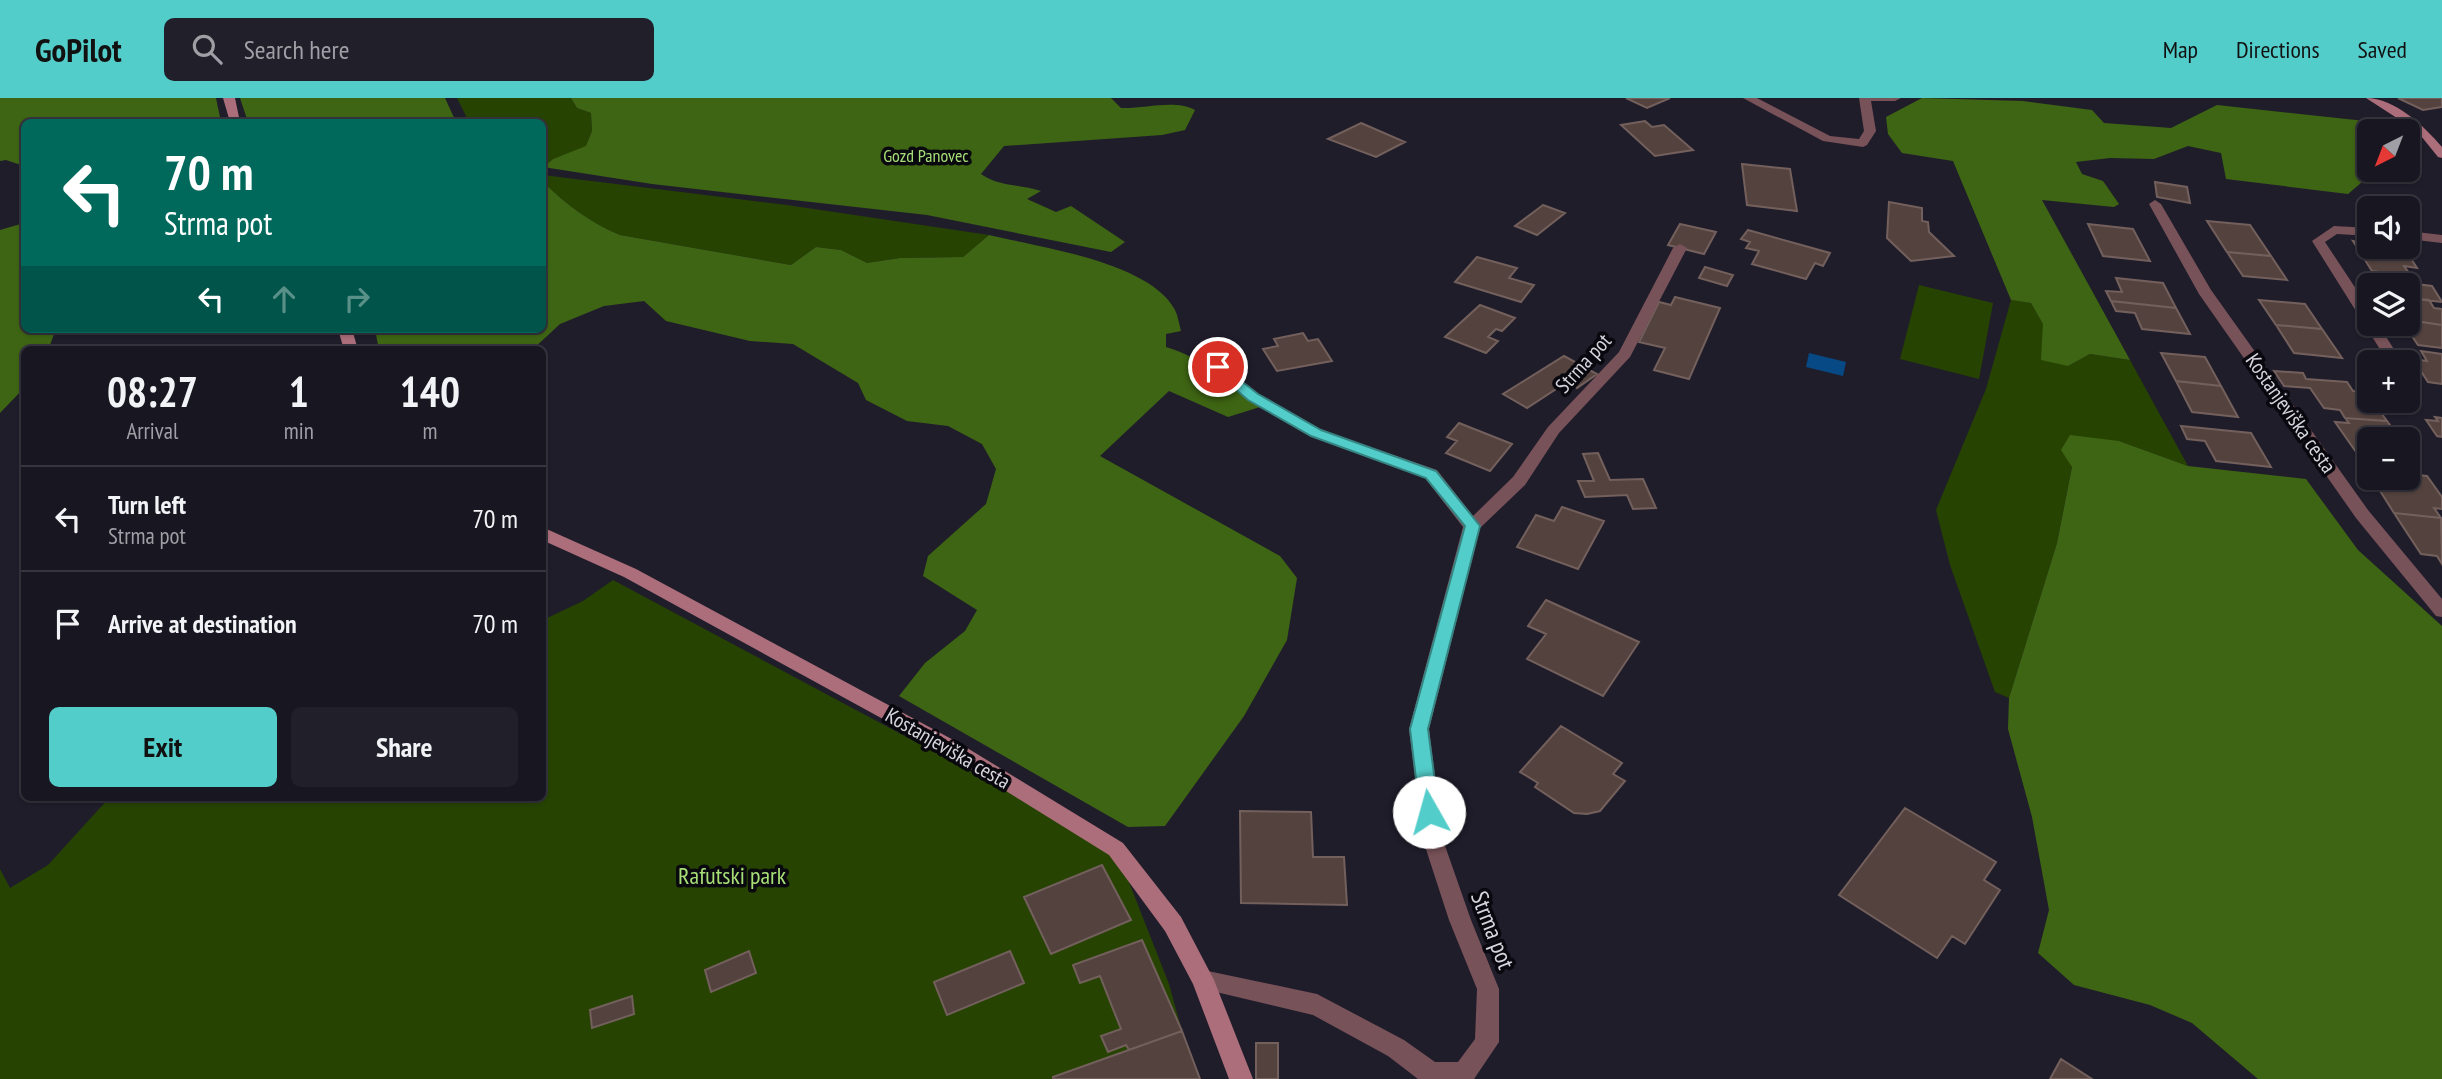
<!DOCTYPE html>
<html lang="en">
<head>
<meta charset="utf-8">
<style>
	:root { --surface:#181620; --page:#211f29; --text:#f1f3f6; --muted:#9f9fa5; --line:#36353e; --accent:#53cdca }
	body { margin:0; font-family:"PT Sans Narrow",sans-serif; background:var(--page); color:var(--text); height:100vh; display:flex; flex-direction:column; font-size:26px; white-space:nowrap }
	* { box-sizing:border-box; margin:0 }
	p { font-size:23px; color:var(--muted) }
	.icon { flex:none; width:38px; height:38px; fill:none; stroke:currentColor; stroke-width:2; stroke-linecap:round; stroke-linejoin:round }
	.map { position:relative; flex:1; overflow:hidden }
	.details { position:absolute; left:21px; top:248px; width:525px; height:455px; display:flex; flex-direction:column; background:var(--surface); border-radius:10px; box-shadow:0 2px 5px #0004,0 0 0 2px var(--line) }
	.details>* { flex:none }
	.guide { position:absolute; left:21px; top:21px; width:525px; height:214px; border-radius:10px; box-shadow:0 2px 5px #0004,0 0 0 2px var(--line); background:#00695c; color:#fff; overflow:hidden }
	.needle { width:46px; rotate:222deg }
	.fabs { position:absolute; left:2357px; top:21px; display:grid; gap:14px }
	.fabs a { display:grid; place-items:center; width:63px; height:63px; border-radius:10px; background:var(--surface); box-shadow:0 2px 5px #0004,0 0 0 2px var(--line); font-size:35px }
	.pin { position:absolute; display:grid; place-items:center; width:60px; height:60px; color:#fff; margin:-30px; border:4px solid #fff; border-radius:50%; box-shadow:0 2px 7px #0007 }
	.me { position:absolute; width:77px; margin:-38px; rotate:353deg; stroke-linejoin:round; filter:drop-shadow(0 0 5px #0008) }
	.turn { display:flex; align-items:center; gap:24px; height:147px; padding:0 28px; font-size:32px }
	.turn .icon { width:91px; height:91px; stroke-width:2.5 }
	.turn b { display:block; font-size:49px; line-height:60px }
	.lanes { display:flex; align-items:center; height:66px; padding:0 28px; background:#0003; justify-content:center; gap:35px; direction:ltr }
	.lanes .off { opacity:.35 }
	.eta { display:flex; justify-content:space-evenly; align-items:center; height:119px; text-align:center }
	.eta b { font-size:42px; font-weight:700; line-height:49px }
	.primary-button { display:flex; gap:14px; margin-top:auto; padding:14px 28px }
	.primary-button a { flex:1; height:80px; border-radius:10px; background:var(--accent); color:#111; font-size:28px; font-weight:700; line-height:80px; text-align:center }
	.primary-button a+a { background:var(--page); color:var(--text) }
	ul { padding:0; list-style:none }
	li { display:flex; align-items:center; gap:21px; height:105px; padding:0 28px; border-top:2px solid var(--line) }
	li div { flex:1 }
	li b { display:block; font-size:26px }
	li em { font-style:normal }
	header { display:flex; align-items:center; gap:42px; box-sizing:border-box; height:98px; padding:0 35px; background:var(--accent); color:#111 }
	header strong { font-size:33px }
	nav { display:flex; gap:38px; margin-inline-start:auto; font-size:24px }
	.search { width:490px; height:63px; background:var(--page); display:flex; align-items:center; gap:18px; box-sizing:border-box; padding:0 24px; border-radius:10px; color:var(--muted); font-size:26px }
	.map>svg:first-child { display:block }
	.green { fill:#264302 }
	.forest { fill:#3e6513 }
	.water { fill:#064984 }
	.building { fill:#53423e; stroke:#73605c; stroke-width:2 }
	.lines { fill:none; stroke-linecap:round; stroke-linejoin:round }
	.street { fill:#785259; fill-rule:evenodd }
	.secondary { fill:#ab6e7a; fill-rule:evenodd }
	.route { fill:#53cdca; stroke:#368583; stroke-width:2 }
	.labels { text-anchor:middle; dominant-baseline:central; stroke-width:7; stroke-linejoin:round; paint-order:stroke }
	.far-park-label { font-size:18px; fill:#a7df77; stroke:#09080e }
	.street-label { font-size:21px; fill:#d6d5de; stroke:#09080e }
	.near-park-label { font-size:24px; fill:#a7df77; stroke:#09080e }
	.near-street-label { font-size:24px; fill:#d6d5de; stroke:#09080e }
</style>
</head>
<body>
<header>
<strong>GoPilot</strong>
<div class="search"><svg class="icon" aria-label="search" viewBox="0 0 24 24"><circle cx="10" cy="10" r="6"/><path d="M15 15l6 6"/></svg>Search here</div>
<nav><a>Map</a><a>Directions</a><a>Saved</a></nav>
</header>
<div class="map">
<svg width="2442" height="981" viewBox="0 0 2442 981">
	<rect width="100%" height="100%" fill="#201d2b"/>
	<path class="green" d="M 457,0 L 571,0 L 577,10 L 591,15 L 592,33 L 586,49 L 553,61 L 543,69 L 542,24 L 469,24 Z
		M 543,77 L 787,107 L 989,137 L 963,159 L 900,160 L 867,165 L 841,152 L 816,149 L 791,167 L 620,137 C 589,124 567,107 543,84 Z
		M 1919,187 L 1993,205 L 1979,281 L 1900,261 Z
		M 2011,202 L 2031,205 L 2068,268 L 2090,256 L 2130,262 L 2188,368 L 2119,343 L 2072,369 L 2057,445 L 2009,600 L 1995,594 L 1950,467 L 1936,412 L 1986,291 Z
		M 613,482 L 1116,751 L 1169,886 L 1182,933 L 1199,981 L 0,981 L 0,771 L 10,790 L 48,767 L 109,700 L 542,700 L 543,522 L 583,503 Z"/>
	<path class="forest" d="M 0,0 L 216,0 L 221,24 L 24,24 L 24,68 L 6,62 L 0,63 Z
		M 240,0 L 445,0 L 456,24 L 248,24 Z
		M 571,0 L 1111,0 L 1121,10 C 1145,11 1174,1 1195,12 L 1185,32 L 1162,37 L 1004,48 L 981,76 C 999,89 1020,86 1041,93 L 1027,101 L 1056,114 L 1071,108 L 1125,144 L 1111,154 L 927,117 L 652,86 L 543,69 L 553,61 L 586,48 L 592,33 L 591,15 L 577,10 Z
		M 1922,0 L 2023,3 L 2092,12 L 2104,25 L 2171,30 L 2217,7 L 2393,26 L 2397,33 L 2370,33 L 2370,72 L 2408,72 L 2408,55 L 2421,78 L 2375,73 L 2348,96 L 2226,81 L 2221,55 L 2188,48 L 2154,61 L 2110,60 L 2076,64 L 2082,76 L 2103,83 L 2119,106 L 2114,109 L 2042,102 L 2130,262 L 2090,256 L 2068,268 L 2041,262 L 2043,226 L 2031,205 L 2011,202 L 1953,63 L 1902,55 L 1888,36 L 1886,19 Z
		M 543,84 C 567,107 589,124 620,137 L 791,167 L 816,149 L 841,152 L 867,165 L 900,160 L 963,159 L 989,137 C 1039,149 1150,164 1175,212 C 1178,218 1179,226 1181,233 L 1166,236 L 1166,249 C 1203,260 1231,285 1260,309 L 1228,319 L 1169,293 L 1100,358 L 1280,458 L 1297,480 L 1287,542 L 1244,618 L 1165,728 L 1128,729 L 899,598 L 925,565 L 965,533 L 977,512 L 923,478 L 928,458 L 986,406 L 996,371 L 982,346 L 948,328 L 907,323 L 866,302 L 858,285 L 793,246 L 750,243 L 666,223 L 644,203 L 604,208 L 560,226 L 532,252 L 379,252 L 375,231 L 542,231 Z
		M 24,125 L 24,231 L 56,231 L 48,252 L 24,252 L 24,290 L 0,315 L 0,132 Z
		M 2070,337 L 2119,343 L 2188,368 L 2306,381 L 2358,452 L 2442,528 L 2442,981 L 2258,981 L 2192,925 L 2150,907 L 2074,887 L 2038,855 L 2049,812 L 2032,719 L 2008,631 L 2009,600 L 2057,445 L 2072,369 L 2061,352 Z"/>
	<path class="water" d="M 1809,255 L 1846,264 L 1843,278 L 1806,269 Z"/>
	<path class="building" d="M 1626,0 L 1670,0 L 1647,10 Z
		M 2398,0 L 2442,0 L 2442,9 L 2423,12 Z
		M 1645,23 L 1652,29 L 1664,27 L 1693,52 L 1655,58 L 1621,27 Z
		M 1361,25 L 1405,44 L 1376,59 L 1328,41 Z
		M 1742,66 L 1790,71 L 1797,113 L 1747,107 Z
		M 2155,84 L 2187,89 L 2190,105 L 2157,99 Z
		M 1889,104 L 1922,110 L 1922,123 L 1928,124 L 1929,134 L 1954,158 L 1911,163 L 1887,140 Z
		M 1543,107 L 1565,115 L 1537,137 L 1515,128 Z
		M 2207,123 L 2250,127 L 2271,158 L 2227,154 Z
		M 1680,126 L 1716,134 L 1704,156 L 1668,147 Z
		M 2088,126 L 2133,131 L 2150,163 L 2103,158 Z
		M 1748,132 L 1830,155 L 1823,168 L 1815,165 L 1806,181 L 1752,166 L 1759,153 L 1746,150 L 1750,144 L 1741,141 Z
		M 2353,143 L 2408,156 L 2417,170 L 2404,168 L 2411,178 L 2372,173 Z
		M 2227,154 L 2271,158 L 2287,182 L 2243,178 Z
		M 1477,159 L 1517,170 L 1509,180 L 1534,187 L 1521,204 L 1455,184 Z
		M 1705,169 L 1733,177 L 1727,188 L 1699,180 Z
		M 2372,173 L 2411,178 L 2416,186 L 2432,188 L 2442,204 L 2408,200 L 2408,187 L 2381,187 Z
		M 2116,180 L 2163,185 L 2176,210 L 2111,203 L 2106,193 L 2122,194 Z
		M 1675,199 L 1720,210 L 1689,281 L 1654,272 L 1665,250 L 1639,244 L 1659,204 L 1671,207 Z
		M 2408,200 L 2429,202 L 2434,210 L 2442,211 L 2442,227 L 2408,222 Z
		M 2259,202 L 2305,206 L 2322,231 L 2276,227 Z
		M 2111,203 L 2176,210 L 2190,236 L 2142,231 L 2135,215 L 2116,213 Z
		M 1480,207 L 1515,220 L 1502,233 L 1496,231 L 1488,239 L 1498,243 L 1486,255 L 1445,239 Z
		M 2408,222 L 2442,227 L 2442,250 L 2418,247 L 2404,226 L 2408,226 Z
		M 2276,227 L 2322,231 L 2342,260 L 2294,255 Z
		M 1303,235 L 1308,243 L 1318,241 L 1332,263 L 1277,273 L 1263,251 L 1278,248 L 1274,241 Z
		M 2421,253 L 2442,256 L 2442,286 L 2428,284 L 2413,261 L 2427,263 Z
		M 2161,255 L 2205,259 L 2221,288 L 2176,283 Z
		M 1564,258 L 1597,276 L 1577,290 L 1567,284 L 1527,310 L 1503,296 Z
		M 2274,273 L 2303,275 L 2306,281 L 2347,284 L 2353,293 L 2366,294 L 2387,323 L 2345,320 L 2340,312 L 2324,310 L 2310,290 L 2284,288 Z
		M 2176,283 L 2221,288 L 2238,319 L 2192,314 Z
		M 2435,319 L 2442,320 L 2442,339 L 2437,338 L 2426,322 L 2438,323 Z
		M 2345,320 L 2387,323 L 2400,341 L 2370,341 L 2370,362 L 2361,361 L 2335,324 L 2349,325 Z
		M 1459,325 L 1512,346 L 1490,373 L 1446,355 L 1457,343 L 1447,339 Z
		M 2181,328 L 2251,335 L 2271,369 L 2216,363 L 2205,343 L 2187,341 Z
		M 1598,355 L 1610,382 L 1643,381 L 1656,410 L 1633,411 L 1627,397 L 1585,399 L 1578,383 L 1594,383 L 1583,356 Z
		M 2408,376 L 2427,378 L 2442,399 L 2442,411 L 2434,410 L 2441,420 L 2394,415 L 2372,380 L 2408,380 Z
		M 1562,409 L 1604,423 L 1578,471 L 1517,449 L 1536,417 L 1554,423 Z
		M 2394,415 L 2441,420 L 2442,466 L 2437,458 L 2421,456 Z
		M 1546,502 L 1639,544 L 1603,598 L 1527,561 L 1546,536 L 1528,528 Z
		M 1561,628 L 1622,665 L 1613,676 L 1625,683 L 1600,713 L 1587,716 L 1574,715 L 1535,689 L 1538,685 L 1520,674 Z
		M 1905,710 L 1996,764 L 1984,782 L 2000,792 L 1965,846 L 1952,838 L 1937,860 L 1839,797 Z
		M 1240,713 L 1311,714 L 1313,759 L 1344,759 L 1347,807 L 1241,805 Z
		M 1102,767 L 1131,822 L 1051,856 L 1024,799 Z
		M 1142,842 L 1182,933 L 1129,952 L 1126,947 L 1108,954 L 1101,938 L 1121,931 L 1111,906 L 1100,878 L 1080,885 L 1073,867 Z
		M 749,853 L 756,875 L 711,894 L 705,872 Z
		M 1010,853 L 1024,885 L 947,917 L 934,884 Z
		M 632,898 L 634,916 L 592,930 L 590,912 Z
		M 1182,933 L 1200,981 L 1053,981 L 1053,979 Z
		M 1256,945 L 1278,945 L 1278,981 L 1256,981 Z
		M 2061,961 L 2092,981 L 2050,981 Z"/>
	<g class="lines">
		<path class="street" d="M 1743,0 L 1757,0 L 1830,38 L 1859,41 L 1864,33 L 1859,0 L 1901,0 L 1895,3 L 1871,3 L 1876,33 L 1867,47 L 1863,49 L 1823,43 Z
			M 2155,102 L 2161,106 L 2211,192 L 2368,412 L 2442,501 L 2442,519 L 2436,518 L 2356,420 L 2199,196 L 2149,106 Z
			M 2334,128 L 2370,130 L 2370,138 L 2337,136 L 2325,144 L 2370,212 L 2370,226 L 2378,226 L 2402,264 L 2388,264 L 2312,143 Z
			M 2408,133 L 2442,137 L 2442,145 L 2408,141 Z
			M 1680,146 L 1687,150 L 1630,259 L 1559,335 L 1525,387 L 1480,430 L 1429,631 L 1443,742 L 1471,822 L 1499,891 L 1499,944 L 1474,981 L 1418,981 L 1388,958 L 1313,917 L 1195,889 L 1192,882 L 1195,875 L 1203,872 L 1317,896 L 1404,942 L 1435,964 L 1458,964 L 1475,941 L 1477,891 L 1449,822 L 1423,742 L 1409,631 L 1463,429 L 1425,380 L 1311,338 L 1248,302 L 1211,269 L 1218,265 L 1223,266 L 1258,296 L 1321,332 L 1437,372 L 1473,418 L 1513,379 L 1548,329 L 1619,254 L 1673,150 Z"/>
		<path class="secondary" d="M 223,0 L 235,0 L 240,24 L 230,24 Z
			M 2366,0 C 2395,0 2424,28 2442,49 L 2442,60 L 2438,59 L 2417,33 Z
			M 338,231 L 352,231 L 358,252 L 344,252 Z
			M 542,429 L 636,471 L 959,645 L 1123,745 L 1181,819 L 1214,882 L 1253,981 L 1229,981 L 1193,886 L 1165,833 L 1109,757 L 945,655 L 624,479 L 542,442 Z"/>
	</g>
	<path class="route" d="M 1218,265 L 1258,296 L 1321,332 L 1436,373 L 1480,428 L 1428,631 L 1439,714 L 1436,720 L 1429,722 L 1423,720 L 1420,714 L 1410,631 L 1465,428 L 1426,380 L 1311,338 L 1248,302 L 1213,272 L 1213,267 Z"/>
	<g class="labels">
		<g class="far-park-label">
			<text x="926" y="57">Gozd Panovec</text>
		</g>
		<g class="street-label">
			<text transform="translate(1583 265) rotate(-48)">Strma pot</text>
			<text transform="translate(2291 315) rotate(55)">Kostanjeviška cesta</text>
			<text transform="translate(948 650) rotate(30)">Kostanjeviška cesta</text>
		</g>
		<g class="near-park-label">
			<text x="732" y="777">Rafutski park</text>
		</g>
		<g class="near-street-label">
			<text transform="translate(1493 832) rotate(69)">Strma pot</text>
		</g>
	</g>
</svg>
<div class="fabs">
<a><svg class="needle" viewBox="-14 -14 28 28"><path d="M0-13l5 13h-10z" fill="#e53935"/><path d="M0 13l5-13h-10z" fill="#9f9fa5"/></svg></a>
<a><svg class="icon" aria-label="sound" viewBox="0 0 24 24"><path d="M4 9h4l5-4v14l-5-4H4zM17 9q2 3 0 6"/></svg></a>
<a><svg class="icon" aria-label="layers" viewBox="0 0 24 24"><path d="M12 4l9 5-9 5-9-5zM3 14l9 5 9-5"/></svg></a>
<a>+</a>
<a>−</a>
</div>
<div class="pin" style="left:1218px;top:269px;background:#d93025"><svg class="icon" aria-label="arrive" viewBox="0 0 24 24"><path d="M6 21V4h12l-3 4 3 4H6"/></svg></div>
<svg class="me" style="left:1429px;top:714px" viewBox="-20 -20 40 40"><circle r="19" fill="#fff"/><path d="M0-13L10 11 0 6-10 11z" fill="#53cdca"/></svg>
<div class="guide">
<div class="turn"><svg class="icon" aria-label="left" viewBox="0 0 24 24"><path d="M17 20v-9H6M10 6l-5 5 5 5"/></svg><div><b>70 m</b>Strma pot</div></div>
<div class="lanes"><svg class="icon" aria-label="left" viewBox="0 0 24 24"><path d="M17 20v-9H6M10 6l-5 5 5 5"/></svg><svg class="icon off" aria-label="ahead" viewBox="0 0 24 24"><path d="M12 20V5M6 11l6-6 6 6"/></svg><svg class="icon off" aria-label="right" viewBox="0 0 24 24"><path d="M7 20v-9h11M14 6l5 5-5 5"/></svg></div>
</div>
<section class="details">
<div class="eta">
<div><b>08:27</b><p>Arrival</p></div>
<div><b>1</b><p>min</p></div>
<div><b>140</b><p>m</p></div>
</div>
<ul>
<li><svg class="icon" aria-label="left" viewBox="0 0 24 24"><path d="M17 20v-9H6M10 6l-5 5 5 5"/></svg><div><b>Turn left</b><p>Strma pot</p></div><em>70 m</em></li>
<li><svg class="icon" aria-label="arrive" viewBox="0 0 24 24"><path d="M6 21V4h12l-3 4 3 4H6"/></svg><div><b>Arrive at destination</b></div><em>70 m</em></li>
</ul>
<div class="primary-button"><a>Exit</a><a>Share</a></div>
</section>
</div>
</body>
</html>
